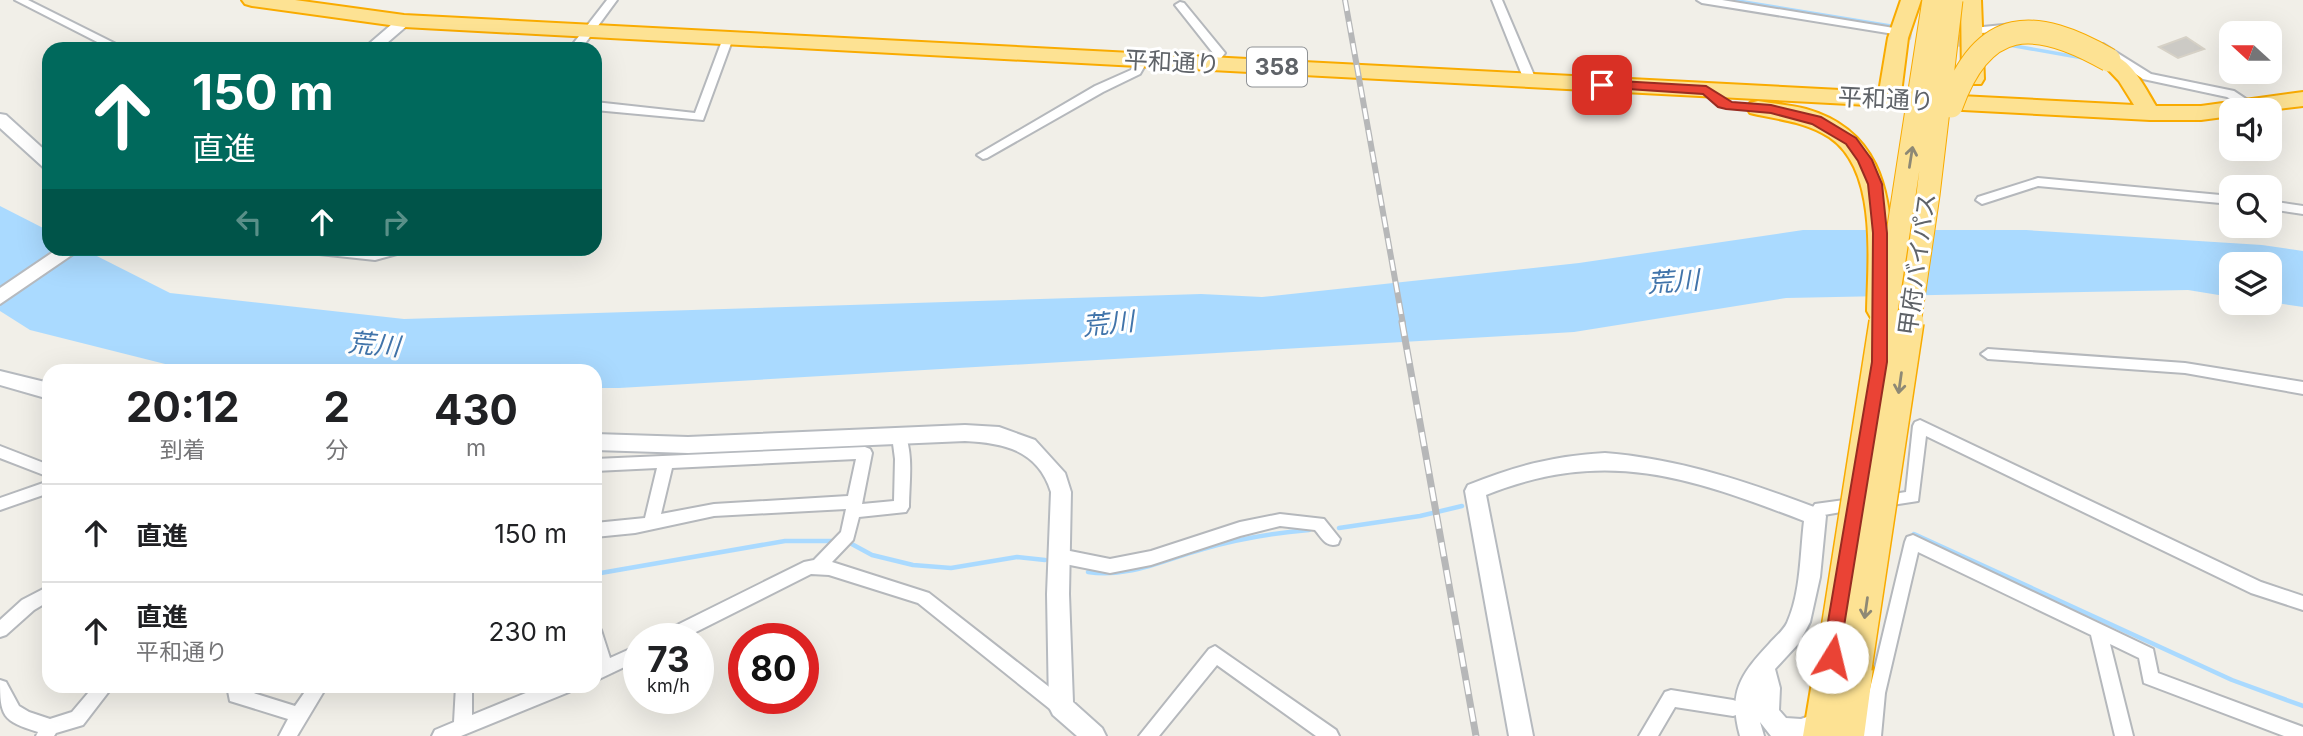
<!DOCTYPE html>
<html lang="ja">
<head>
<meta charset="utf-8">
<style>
	:root { --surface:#fff; --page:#f6f6f6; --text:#202124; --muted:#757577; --line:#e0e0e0 }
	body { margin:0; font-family:Inter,"Noto Sans JP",sans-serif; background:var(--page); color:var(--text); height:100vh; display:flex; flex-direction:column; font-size:26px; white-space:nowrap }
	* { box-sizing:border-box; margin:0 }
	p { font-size:23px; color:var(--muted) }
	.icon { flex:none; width:38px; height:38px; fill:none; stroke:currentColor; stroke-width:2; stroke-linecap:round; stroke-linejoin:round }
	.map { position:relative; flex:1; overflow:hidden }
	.sheet { position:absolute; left:42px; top:364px; width:560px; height:329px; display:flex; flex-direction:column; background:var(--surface); border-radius:21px; box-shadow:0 7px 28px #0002 }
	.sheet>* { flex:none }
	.top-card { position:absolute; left:42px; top:42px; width:560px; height:214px; border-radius:21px; box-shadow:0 7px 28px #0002; background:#00695c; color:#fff; overflow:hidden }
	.needle { width:46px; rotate:291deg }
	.fabs { position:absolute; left:2219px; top:21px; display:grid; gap:14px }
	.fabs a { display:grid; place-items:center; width:63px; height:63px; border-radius:14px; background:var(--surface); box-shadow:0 7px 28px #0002; font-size:35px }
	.speed { position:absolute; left:623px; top:623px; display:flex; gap:14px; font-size:35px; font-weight:700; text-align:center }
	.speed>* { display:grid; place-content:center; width:91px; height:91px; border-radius:50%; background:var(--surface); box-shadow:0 7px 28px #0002; line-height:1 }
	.speed small { font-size:18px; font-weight:400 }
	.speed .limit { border:10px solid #d22; background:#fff; color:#111 }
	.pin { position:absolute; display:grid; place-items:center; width:60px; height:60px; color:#fff; margin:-30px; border-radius:14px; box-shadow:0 4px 10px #0006 }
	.me { position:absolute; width:77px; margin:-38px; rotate:9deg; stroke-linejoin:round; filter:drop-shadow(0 0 5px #0008) }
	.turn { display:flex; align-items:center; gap:24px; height:147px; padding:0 35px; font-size:32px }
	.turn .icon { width:91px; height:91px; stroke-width:2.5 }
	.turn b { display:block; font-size:49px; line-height:60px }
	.lanes { display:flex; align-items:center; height:66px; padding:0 35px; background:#0003; justify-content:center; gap:35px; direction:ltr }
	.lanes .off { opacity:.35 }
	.eta { display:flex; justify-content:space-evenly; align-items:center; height:119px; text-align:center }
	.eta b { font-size:42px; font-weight:700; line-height:49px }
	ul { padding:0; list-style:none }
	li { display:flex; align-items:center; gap:21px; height:98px; padding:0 35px; border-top:2px solid var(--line) }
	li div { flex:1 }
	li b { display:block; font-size:26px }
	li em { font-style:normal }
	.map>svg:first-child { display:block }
	.water { fill:#aadaff }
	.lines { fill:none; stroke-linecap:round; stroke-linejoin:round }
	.stream-far1 { stroke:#aadaff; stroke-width:3.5 }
	.stream { stroke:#aadaff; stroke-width:4.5 }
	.building { fill:#cccac5; stroke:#d6d1c6; stroke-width:2 }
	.street-tunnel { stroke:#ccccc8; stroke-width:12; stroke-dasharray:12 6; stroke-linecap:butt }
	.street-casing { stroke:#b5b8bc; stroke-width:4 }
	.secondary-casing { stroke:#b6babf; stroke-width:4 }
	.highway-casing { stroke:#f9ab00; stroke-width:4 }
	.street { fill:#fff; fill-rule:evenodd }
	.secondary { fill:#fff; fill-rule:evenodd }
	.highway { fill:#fde293; fill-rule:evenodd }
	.rail-far1-casing { stroke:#b6b7b8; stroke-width:6 }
	.rail-casing { stroke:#b6b7b8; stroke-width:7 }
	.rail-far1 { stroke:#fff; stroke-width:3.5; stroke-dasharray:11; stroke-linecap:butt }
	.rail { stroke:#fff; stroke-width:4.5; stroke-dasharray:14; stroke-linecap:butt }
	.highway-bridge-far1-casing { stroke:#f9ab00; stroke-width:25; stroke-linecap:butt }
	.highway-bridge-casing { stroke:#f9ab00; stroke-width:32; stroke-linecap:butt }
	.highway-bridge-far1 { stroke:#fde293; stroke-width:23 }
	.highway-bridge { stroke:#fde293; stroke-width:29 }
	.oneway { stroke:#8e8975 }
	.route { fill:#ea4335; stroke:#982c22; stroke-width:2 }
	.labels { text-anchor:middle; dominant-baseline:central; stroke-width:6; stroke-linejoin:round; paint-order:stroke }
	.shield { fill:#fff; stroke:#8f9295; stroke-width:2 }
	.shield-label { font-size:23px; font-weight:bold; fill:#5f6368 }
	.street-label { font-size:24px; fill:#5f6368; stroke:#fff }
	.water-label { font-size:26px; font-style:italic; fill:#4174aa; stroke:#fff }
</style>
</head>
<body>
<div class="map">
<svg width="2303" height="736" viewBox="0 0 2303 736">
	<rect width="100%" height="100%" fill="#f1efe8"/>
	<path class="water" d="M 0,206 L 49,231 L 49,248 L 83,249 L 170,293 L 404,319 L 1201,294 L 1262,297 L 1579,263 L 1803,230 L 2026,230 L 2262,245 L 2303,251 L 2303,307 L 2270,302 L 2270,264 L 2231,264 L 2231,297 L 2188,290 L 1786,298 L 1574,332 L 619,388 L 595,388 L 595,371 L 193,371 L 30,330 L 0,311 Z"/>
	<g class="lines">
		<path class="stream-far1" d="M 1732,0 L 1897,27
			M 2009,45 L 2083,58"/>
		<path class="stream" d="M 1339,528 L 1420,516 L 1462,506
			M 1914,534 L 2232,680 L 2303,706
			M 848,542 L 872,555 L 913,565 L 951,568 L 1017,557 L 1045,560
			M 1088,572 C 1130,578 1163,560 1203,549 C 1238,539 1273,533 1309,530
			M 595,574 L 785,541 L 839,541"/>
	</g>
	<path class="building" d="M 2186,37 L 2204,49 L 2178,58 L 2159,47 Z"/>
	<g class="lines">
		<path class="street-tunnel" d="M 1900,32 L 1981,44"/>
		<g class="street-casing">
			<path id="street" d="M 15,0 L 28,0 L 126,49 L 111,49 Z
				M 607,0 L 617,0 L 581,49 L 569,49 Z
				M 1492,0 L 1502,0 L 1536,80 L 1534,82 L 1530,84 L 1524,80 Z
				M 1697,0 L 1722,0 L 1900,29 L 1905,32 L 1900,35 L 1702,3 Z
				M 1180,2 L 1184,3 L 1225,53 L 1215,66 L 1211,67 L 1205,64 L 1213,53 L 1175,5 Z
				M 2013,24 L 2018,27 L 2017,29 L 1973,34 L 1968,31 L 1973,28 Z
				M 728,35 L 733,38 L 703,120 L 595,110 L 595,102 L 695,113 L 723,38 Z
				M 377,42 L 381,43 L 383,49 L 355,49 Z
				M 2103,44 L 2151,74 L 2234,91 L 2258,107 L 2250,110 L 2227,97 L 2143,79 L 2099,49 L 2099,45 Z
				M 1142,57 L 1148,60 L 1140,74 L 1103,92 L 987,158 L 983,159 L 977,155 L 1095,86 L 1131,70 L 1138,58 Z
				M 2038,178 L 2231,196 L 2231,204 L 2038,186 L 1982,204 L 1976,200 L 1978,197 Z
				M 2270,201 L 2303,206 L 2303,214 L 2270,209 Z
				M 304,248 L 375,250 L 409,248 L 408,251 L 375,260 L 310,253 Z
				M 1988,349 L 2185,363 L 2303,382 L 2303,394 L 2185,373 L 1988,359 L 1981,354 Z
				M 1920,420 L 2261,582 L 2303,596 L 2303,610 L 2251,593 L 1926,436 L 1918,501 L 1879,507 L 1874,505 L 1871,501 L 1874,497 L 1906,492 L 1913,426 L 1915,422 Z
				M 899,430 L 904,432 C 914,454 909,483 909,507 L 906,512 L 859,517 L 853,540 L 832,562 L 929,593 L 1067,701 L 1070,707 L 1067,713 L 1061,715 L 1055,713 L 918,603 L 829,575 L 811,574 L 682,639 L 657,639 L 659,634 L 804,562 L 814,560 L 841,532 L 846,509 L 714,516 L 635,533 L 595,537 L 595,523 L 645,518 L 657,468 L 595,471 L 595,459 L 865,447 L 870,449 L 872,453 L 862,504 L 894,501 L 895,459 L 892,436 L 894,432 ZM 856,459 L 848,496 L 714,504 L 661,514 L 672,468 Z
				M 0,446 L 49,465 L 49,477 L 0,458 Z
				M 49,481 L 49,493 L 0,510 L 0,498 Z
				M 1859,498 L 1864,500 L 1867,504 L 1864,508 L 1824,515 C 1820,521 1817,523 1810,521 L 1807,516 L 1815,504 Z
				M 1280,514 L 1324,519 L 1340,539 L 1338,544 C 1326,548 1322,538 1315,530 L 1280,526 L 1240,536 L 1151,565 L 1110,573 L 1060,563 L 1054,561 L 1052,556 L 1054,551 L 1060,549 L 1110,559 L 1151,551 L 1240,522 Z
				M 1913,535 L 2153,649 L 2158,673 L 2303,727 L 2303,736 L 2284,736 L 2144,683 L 2139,658 L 2110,644 L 2133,736 L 2115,736 L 2091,635 L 1918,552 L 1885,693 L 1881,736 L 1863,736 L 1869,693 L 1905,542 L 1907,537 Z
				M 49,586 L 49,601 L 34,610 L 6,635 L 0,637 L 0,620 L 22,600 Z
				M 595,628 L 601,630 L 610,658 L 639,645 L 639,660 L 595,681 Z
				M 1215,646 L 1336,730 L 1339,736 L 1316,736 L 1217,665 L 1159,736 L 1139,736 L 1209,649 Z
				M 0,680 L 6,682 L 19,706 L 29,712 L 50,719 L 72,712 L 94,686 L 113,686 L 83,725 L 56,733 L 54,736 L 36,736 L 38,732 C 2,721 0,716 0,680 Z
				M 227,686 L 243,686 L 244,690 L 295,706 L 309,686 L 327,686 L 297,736 L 279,736 L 288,719 L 230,701 Z
				M 456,686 L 472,686 L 472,715 L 543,686 L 571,686 L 569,692 L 461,736 L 432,736 L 435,730 L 454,722 Z
				M 1671,690 L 1733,700 L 1739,702 L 1742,708 L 1739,714 L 1733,716 L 1675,707 L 1658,736 L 1639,736 L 1665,692 Z"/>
		</g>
		<g class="secondary-casing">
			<path id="secondary" d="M 404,17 L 409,18 L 411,21 L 409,24 L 380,49 L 363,49 L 399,18 Z
				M 0,114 L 6,115 L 49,154 L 49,169 L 43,167 L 0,128 Z
				M 59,248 L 82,248 L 0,304 L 0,288 Z
				M 0,371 L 49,383 L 49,399 L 0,385 Z
				M 965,425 L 999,427 L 1035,440 L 1065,473 L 1071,492 L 1069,594 L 1073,702 L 1102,728 L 1106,736 L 1077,736 L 1053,715 L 1049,707 L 1047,594 L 1051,492 C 1038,450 1004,443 965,441 L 688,453 L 595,450 L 595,434 L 688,437 Z
				M 1605,453 C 1681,459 1751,483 1822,510 L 1826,516 L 1820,577 L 1810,622 L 1799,643 L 1775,669 L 1780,688 L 1779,710 L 1786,718 L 1801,719 L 1821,712 L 1829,715 L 1833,723 L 1829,731 L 1816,736 L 1771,736 L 1760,722 L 1764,736 L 1740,736 C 1728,693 1740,675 1769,644 C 1775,637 1783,631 1787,623 C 1801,592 1800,554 1804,521 C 1689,477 1606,447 1486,495 L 1533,736 L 1509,736 L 1465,491 L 1468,485 C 1516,466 1553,456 1605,453 Z"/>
		</g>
		<g class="highway-casing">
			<path id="highway" d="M 242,0 L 295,0 L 404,15 L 1879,92 L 1888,38 L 1901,0 L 1921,0 L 1908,38 L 1901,93 L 2134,105 L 2119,81 L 2099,60 L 2102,55 C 2127,49 2145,88 2156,106 L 2201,106 L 2303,92 L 2303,106 L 2270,110 L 2231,110 L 2231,116 L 2201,120 L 2150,120 L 404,27 L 252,6 L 245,4 Z
				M 1961,0 L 1981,0 L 1984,79 L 1981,84 L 1965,84 L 1962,79 Z
				M 1758,101 C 1774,104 1790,105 1806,109 C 1877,129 1891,188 1892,254 C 1893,272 1898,301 1889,318 L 1880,320 L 1871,318 L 1867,311 C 1868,258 1879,161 1822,133 C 1799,121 1775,119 1750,113 L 1747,108 L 1750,103 Z
				M 1835,621 L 1846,625 L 1850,635 L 1847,657 L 1857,654 L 1868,658 L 1873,668 L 1864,736 L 1803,736 L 1820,635 L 1824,625 Z"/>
		</g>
		<use href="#street" class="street"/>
		<use href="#secondary" class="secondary"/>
		<use href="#highway" class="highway"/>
		<g class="rail-far1-casing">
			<path id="rail-far1" d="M 1345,0 L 1403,324"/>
		</g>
		<g class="rail-casing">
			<path id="rail" d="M 1402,322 L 1476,736"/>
		</g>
		<use href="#rail-far1" class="rail-far1"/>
		<use href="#rail" class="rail"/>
		<g class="highway-bridge-far1-casing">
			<path id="highway-bridge-far1" d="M 1951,106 C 1983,17 2034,17 2109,60
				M 1884,324 L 1934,0
				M 1909,324 L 1928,195 L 1951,0"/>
		</g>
		<g class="highway-bridge-casing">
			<path id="highway-bridge" d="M 1835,635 L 1884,322
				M 1857,668 L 1909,322"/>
		</g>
		<use href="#highway-bridge-far1" class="highway-bridge-far1"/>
		<use href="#highway-bridge" class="highway-bridge"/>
	</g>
	<defs><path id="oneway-shaft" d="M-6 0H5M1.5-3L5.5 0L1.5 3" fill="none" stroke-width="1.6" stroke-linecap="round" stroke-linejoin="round" transform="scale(1.75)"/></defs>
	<g class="oneway">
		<use href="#oneway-shaft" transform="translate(1911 157) rotate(-81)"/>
		<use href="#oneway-shaft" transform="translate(1900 383) rotate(98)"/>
		<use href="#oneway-shaft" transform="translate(1866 608) rotate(98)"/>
	</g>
	<path class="route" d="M 1602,80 L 1706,86 L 1732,102 L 1771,105 L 1821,117 L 1856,138 L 1872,160 L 1882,184 L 1887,233 L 1887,362 L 1838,663 L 1832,666 L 1825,663 L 1822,657 L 1872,362 L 1873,233 L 1868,184 L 1858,161 L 1846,144 L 1812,124 L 1771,113 L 1726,109 L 1718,107 L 1703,94 L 1598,87 L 1598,82 Z"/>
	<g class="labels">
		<rect class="shield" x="1247" y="47.5" width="60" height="39" rx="5"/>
		<g class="shield-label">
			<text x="1277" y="67">358</text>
		</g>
		<g class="street-label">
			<text transform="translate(1172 62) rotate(3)">平和通り</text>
			<text transform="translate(1886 99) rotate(3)">平和通り</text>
			<text transform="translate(1917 264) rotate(-82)">甲府バイパス</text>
		</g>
		<g class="water-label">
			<text transform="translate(1673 281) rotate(-4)">荒川</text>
			<text transform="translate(1108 323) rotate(-6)">荒川</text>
			<text transform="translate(374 344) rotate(5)">荒川</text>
		</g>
	</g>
</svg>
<div class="fabs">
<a><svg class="needle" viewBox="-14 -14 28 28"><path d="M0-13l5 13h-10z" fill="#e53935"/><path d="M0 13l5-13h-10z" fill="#757577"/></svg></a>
<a><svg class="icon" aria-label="sound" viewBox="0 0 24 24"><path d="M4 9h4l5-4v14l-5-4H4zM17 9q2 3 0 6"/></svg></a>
<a><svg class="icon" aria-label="search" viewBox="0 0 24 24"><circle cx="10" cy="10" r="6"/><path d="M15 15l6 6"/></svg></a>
<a><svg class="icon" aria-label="layers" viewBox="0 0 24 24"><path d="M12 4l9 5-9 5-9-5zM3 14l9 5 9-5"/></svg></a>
</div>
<div class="speed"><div>73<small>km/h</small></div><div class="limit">80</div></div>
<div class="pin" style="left:1602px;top:85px;background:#d93025"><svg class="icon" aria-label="arrive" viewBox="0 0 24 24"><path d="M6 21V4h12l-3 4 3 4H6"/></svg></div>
<svg class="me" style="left:1832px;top:657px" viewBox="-20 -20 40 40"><circle r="19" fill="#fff"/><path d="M0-13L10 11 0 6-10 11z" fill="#ea4335"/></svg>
<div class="top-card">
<div class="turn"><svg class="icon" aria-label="ahead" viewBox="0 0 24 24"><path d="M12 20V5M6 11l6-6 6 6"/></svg><div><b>150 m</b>直進</div></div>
<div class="lanes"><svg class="icon off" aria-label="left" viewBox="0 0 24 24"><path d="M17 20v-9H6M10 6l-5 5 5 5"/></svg><svg class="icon" aria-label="ahead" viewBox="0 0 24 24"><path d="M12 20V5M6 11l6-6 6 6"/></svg><svg class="icon off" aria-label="right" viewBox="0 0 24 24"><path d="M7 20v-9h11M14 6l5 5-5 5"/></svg></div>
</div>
<section class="sheet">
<div class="eta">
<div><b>20:12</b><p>到着</p></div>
<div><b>2</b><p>分</p></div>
<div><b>430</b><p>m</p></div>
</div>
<ul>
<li><svg class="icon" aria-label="ahead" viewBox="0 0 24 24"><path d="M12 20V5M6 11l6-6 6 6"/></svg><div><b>直進</b></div><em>150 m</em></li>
<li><svg class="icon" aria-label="ahead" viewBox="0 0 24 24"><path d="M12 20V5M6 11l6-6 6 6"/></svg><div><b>直進</b><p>平和通り</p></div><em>230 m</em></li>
</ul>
</section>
</div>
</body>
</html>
